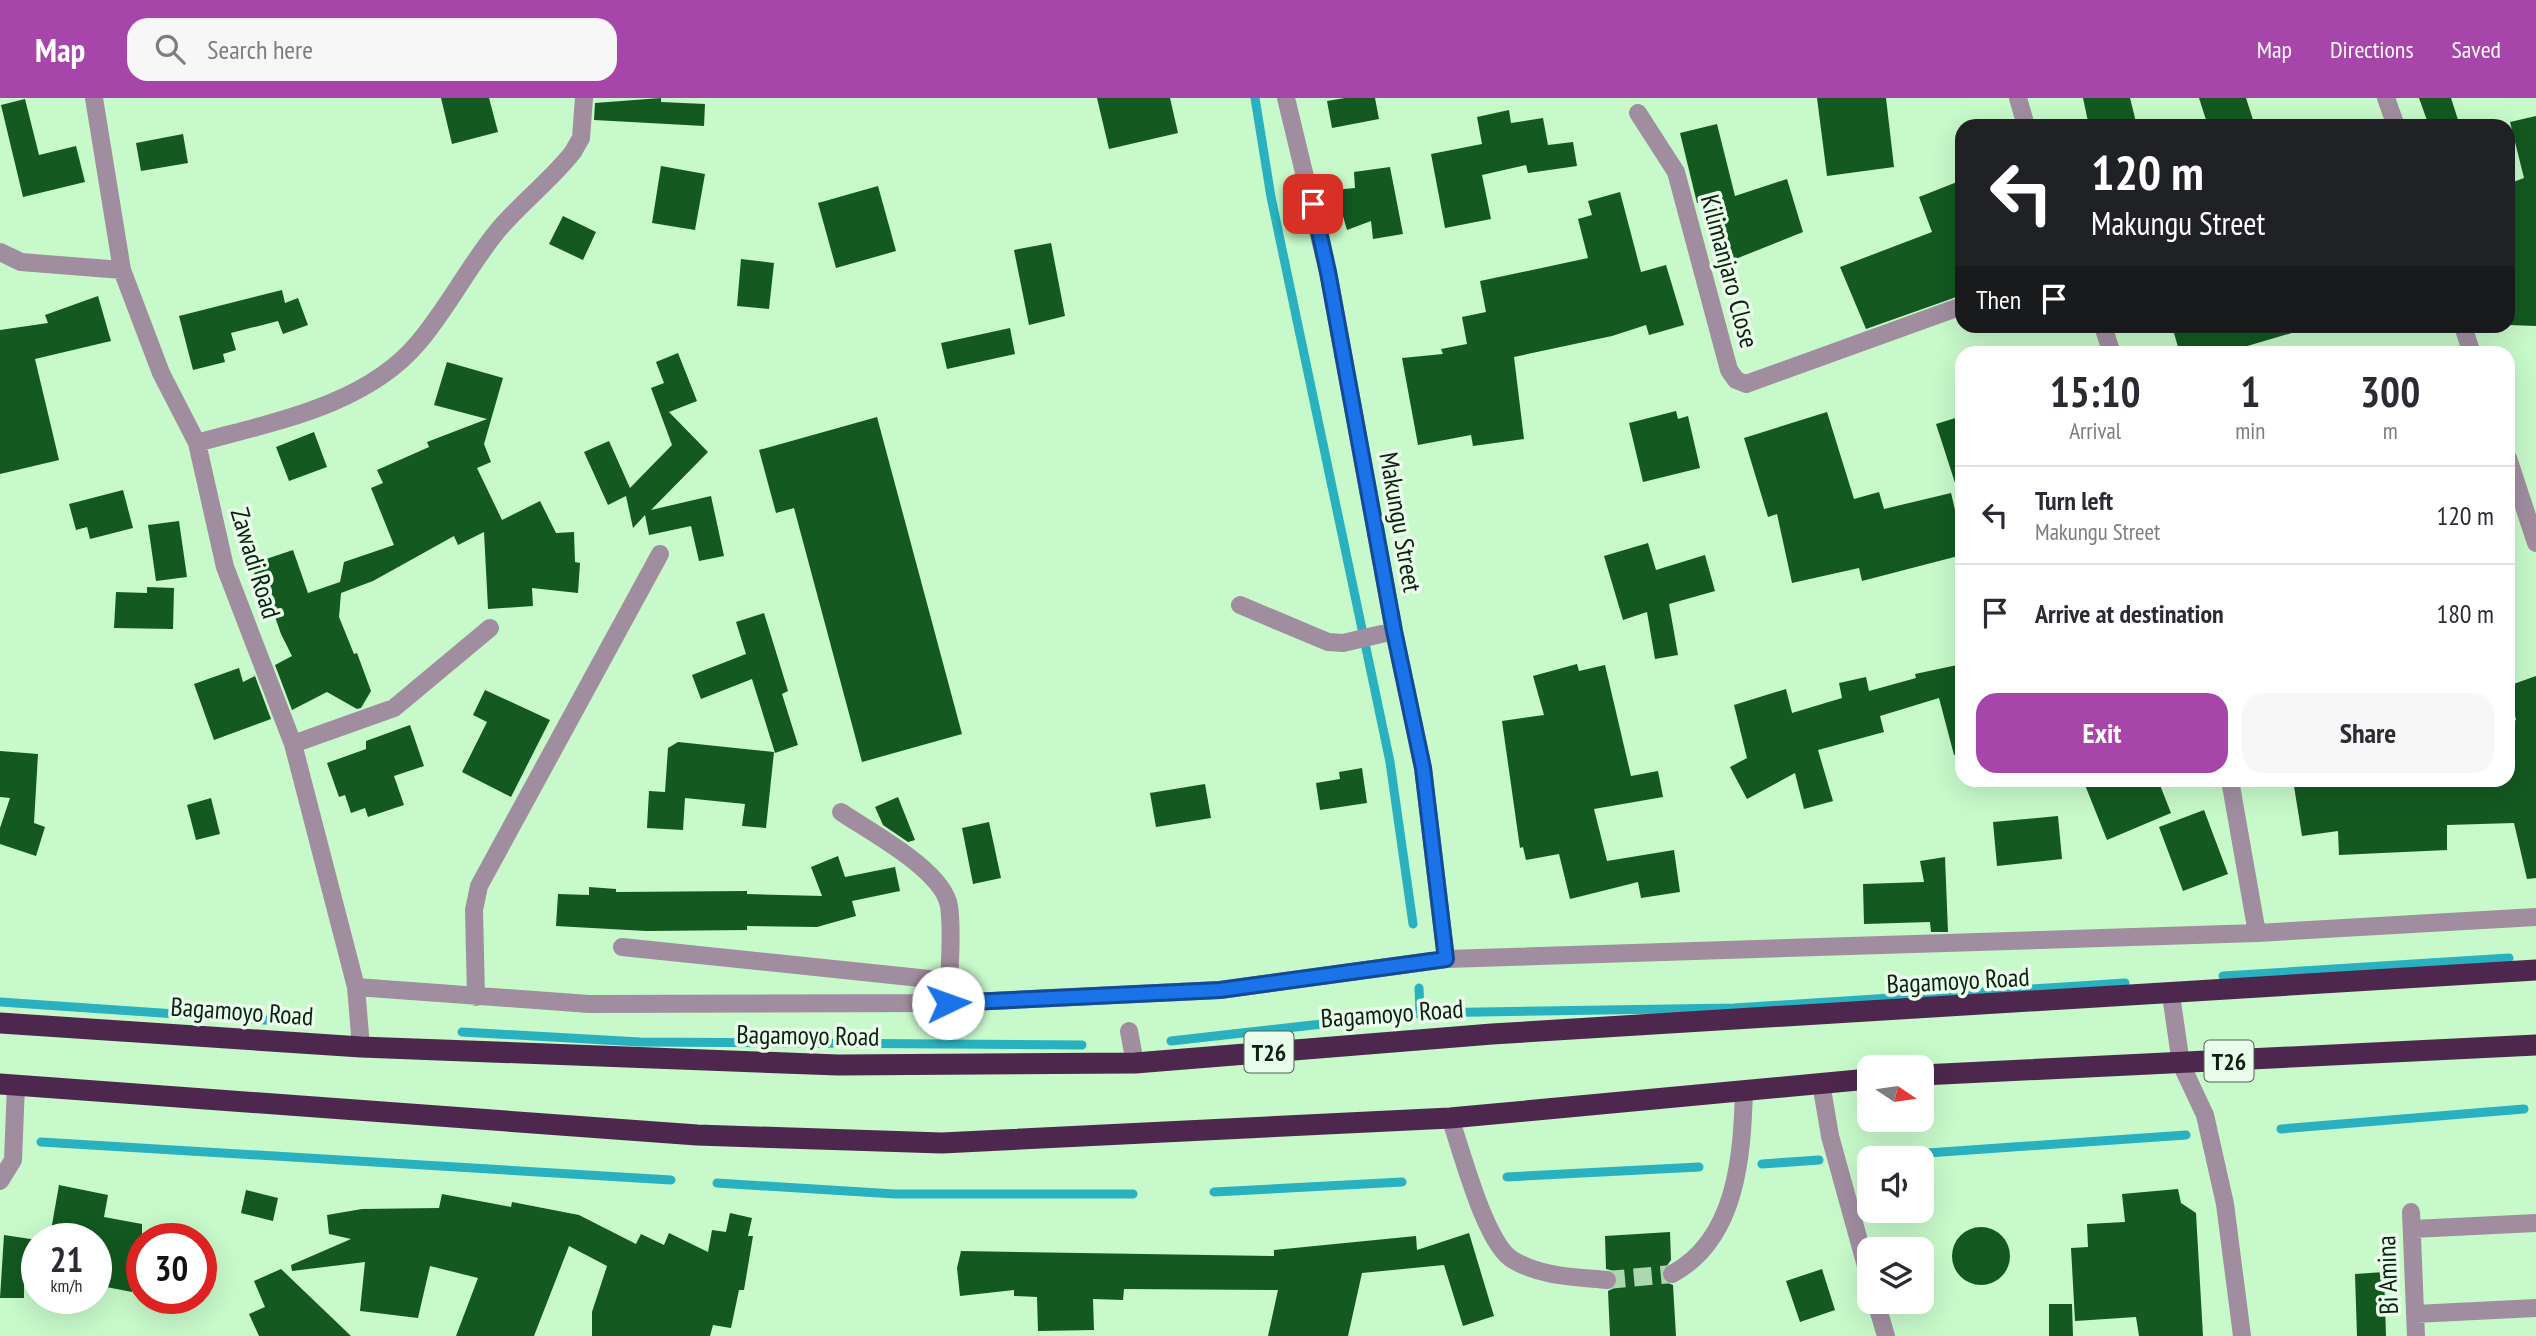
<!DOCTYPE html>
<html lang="en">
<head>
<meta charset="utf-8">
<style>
	:root { --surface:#fff; --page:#f7f7f7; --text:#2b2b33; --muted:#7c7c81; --line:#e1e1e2; --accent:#a745ab }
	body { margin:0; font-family:"PT Sans Narrow",sans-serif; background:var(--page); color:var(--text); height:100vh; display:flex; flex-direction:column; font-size:26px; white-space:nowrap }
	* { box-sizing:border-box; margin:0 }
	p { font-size:23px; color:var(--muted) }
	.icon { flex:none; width:38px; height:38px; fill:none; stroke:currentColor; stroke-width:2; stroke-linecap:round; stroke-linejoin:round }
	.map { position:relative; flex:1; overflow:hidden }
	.sheet { position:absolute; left:1955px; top:248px; width:560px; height:441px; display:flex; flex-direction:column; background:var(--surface); border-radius:21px; box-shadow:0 7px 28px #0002 }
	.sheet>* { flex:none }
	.banner { position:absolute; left:1955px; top:21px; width:560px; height:214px; border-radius:21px; box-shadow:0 7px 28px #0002; background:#202124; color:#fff; overflow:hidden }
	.needle { width:46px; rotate:103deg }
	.controls { position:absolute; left:1857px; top:957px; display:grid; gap:14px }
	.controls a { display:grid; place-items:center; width:77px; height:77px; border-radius:14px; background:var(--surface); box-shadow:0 7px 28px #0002; font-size:35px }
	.speed { position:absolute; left:21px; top:1125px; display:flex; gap:14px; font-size:35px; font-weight:700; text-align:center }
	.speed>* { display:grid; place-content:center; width:91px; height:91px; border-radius:50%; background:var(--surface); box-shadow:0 7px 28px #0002; line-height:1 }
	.speed small { font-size:18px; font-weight:400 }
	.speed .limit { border:10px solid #d22; background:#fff; color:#111 }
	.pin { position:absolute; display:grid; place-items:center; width:60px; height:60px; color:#fff; margin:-30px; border-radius:14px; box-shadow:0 4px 10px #0006 }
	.me { position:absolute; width:77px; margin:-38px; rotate:87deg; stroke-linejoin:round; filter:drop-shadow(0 0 5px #0008) }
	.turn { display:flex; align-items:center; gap:24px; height:147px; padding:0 21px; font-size:32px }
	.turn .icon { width:91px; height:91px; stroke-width:2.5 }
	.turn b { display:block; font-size:49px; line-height:60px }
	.then { display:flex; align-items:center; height:66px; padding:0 21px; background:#0003; gap:14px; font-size:26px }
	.eta { display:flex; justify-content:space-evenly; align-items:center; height:119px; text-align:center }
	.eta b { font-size:42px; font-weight:600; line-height:49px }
	.action { display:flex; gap:14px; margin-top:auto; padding:14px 21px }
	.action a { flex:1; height:80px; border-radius:21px; background:var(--accent); color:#fff; font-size:28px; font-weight:600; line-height:80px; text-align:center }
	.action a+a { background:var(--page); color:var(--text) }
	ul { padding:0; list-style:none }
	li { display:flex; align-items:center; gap:21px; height:98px; padding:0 21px; border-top:2px solid var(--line) }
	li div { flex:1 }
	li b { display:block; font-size:26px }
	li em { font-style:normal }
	header { display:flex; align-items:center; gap:42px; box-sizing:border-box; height:98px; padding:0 35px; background:var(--accent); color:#fff }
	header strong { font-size:33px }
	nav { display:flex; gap:38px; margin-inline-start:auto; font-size:24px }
	.search { width:490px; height:63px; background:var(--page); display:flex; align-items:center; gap:18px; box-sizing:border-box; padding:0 24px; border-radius:21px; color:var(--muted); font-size:26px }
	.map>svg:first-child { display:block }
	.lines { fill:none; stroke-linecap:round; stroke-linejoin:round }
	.stream { stroke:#29b1c0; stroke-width:9 }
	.building { fill:#135920 }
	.minor-tunnel { stroke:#abd8ae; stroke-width:18; stroke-dasharray:18 9; stroke-linecap:butt }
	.minor { stroke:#a18da0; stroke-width:18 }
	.highway { stroke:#4d274e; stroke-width:21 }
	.route-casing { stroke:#114b97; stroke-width:18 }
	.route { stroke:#1a73e8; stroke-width:12 }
	.labels { text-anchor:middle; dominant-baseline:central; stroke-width:7; stroke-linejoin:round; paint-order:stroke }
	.shield { fill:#eafdea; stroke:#506251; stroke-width:2 }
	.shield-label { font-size:24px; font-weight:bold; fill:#0e200f }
	.street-label { font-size:26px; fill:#0e200f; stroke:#eafdea }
</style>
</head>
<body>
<header>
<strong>Map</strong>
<div class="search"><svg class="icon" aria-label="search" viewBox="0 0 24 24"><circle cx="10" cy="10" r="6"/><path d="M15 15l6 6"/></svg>Search here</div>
<nav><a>Map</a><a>Directions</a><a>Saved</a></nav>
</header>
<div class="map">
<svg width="2536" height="1238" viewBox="0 0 2536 1238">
	<rect width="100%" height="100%" fill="#c7f9ca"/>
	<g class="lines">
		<path class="stream" d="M 1255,0 L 1271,99 L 1390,664 L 1413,826
			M 2223,878 L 2509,860
			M 1419,890 L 1420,915
			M 0,904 L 309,925
			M 462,934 L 640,944 L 1082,947
			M 1171,943 L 1420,915 L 1734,910 L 2125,885
			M 2281,1031 L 2524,1011
			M 41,1044 L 671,1082
			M 1885,1058 L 2186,1037
			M 1762,1066 L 1819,1062
			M 1507,1079 L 1699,1069
			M 717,1085 L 895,1096 L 1133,1096
			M 1214,1094 L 1402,1084"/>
	</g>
	<path class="building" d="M 441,0 L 489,0 L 498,34 L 452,46 Z
		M 661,0 L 661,4 L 705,6 L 704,28 L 594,22 L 595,5 Z
		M 1097,0 L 1170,0 L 1178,35 L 1109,51 Z
		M 1345,0 L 1375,0 L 1379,21 L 1332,30 L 1327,3 Z
		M 1817,0 L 1886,0 L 1894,69 L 1827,78 Z
		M 2083,0 L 2130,0 L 2137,28 L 2089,28 Z
		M 2199,0 L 2246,0 L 2255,28 L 2208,28 Z
		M 2419,0 L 2451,0 L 2460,28 L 2429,28 Z
		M 25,1 L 39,57 L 76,48 L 85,84 L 23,99 L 1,7 Z
		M 1509,12 L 1511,25 L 1543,20 L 1548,47 L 1573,44 L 1577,68 L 1528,75 L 1526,67 L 1482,77 L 1491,121 L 1445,130 L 1431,56 L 1482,46 L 1477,19 Z
		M 2536,18 L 2536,228 L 2508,227 L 2508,86 L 2524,80 L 2510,24 Z
		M 1717,26 L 1735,98 L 1787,81 L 1803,134 L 1723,166 L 1703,103 L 1697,105 L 1680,35 Z
		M 183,36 L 188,65 L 141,73 L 136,45 Z
		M 661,68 L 705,76 L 695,132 L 652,125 Z
		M 1390,69 L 1403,136 L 1373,141 L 1371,123 L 1347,132 L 1342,115 L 1336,115 L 1334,92 L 1355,90 L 1354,74 Z
		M 1962,82 L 1962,197 L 1866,231 L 1840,169 L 1932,134 L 1919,99 Z
		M 878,88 L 896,153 L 836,170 L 818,105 Z
		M 1620,94 L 1641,174 L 1666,167 L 1684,227 L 1649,237 L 1646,227 L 1612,238 L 1514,259 L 1524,341 L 1473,348 L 1471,337 L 1418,347 L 1402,260 L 1443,256 L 1441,251 L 1467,246 L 1462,219 L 1486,214 L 1480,183 L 1588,160 L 1578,121 L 1592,117 L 1588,103 Z
		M 563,118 L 596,134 L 583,162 L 549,146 Z
		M 1051,145 L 1065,218 L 1029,227 L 1014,152 Z
		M 741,161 L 774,165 L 769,211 L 737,208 Z
		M 282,192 L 285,205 L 298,200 L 308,227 L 283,236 L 278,223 L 231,235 L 236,252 L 223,256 L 225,264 L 193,272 L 179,218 Z
		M 98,198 L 111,243 L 35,261 L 59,362 L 0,376 L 0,232 L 48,225 L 45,217 Z
		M 2172,228 L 2294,228 L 2295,234 L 2220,256 L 2180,256 Z
		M 1010,230 L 1015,256 L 947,271 L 941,245 Z
		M 678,255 L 697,303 L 669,314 L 708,354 L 651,412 L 711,398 L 724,458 L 699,463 L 691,428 L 649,437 L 645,417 L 633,430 L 626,398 L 608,407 L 584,354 L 609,343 L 630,390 L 672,347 L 651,290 L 664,285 L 656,264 Z
		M 447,264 L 503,280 L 484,346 L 491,364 L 477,370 L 502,422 L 540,403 L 556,435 L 574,434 L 575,464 L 580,465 L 578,495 L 532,490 L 533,508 L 488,511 L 484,434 L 458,447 L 454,438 L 373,483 L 341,495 L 339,519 L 354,556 L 357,555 L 371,593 L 361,610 L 357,611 L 327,594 L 292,612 L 275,567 L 292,558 L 281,536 L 265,490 L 260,492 L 251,466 L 293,452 L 308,495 L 340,484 L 344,464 L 394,447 L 371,390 L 383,385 L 377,372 L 429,349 L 427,344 L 487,321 L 434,307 Z
		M 1676,313 L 1678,321 L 1688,318 L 1700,370 L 1643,384 L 1629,325 Z
		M 1827,314 L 1854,401 L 1879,394 L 1884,411 L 1951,395 L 1962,441 L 1962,457 L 1862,483 L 1859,470 L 1792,485 L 1777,416 L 1768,419 L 1744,340 Z
		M 1962,318 L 1962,391 L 1957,391 L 1936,326 Z
		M 877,319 L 962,636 L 862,664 L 794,410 L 776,415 L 759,352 Z
		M 314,334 L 327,369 L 289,383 L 276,349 Z
		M 123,392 L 133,430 L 90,441 L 87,429 L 76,432 L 69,406 Z
		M 179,423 L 187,479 L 156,483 L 148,427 Z
		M 1648,445 L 1656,472 L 1705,457 L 1715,493 L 1669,506 L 1678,557 L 1655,561 L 1647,514 L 1623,522 L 1604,458 Z
		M 147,489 L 174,490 L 173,531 L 114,530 L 116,494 L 147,495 Z
		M 764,515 L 788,593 L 782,596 L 798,647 L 775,655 L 752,581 L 701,601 L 692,577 L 746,556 L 736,524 Z
		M 1577,566 L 1579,573 L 1605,567 L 1631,678 L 1658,673 L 1663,699 L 1594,711 L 1607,763 L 1674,752 L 1680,794 L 1641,800 L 1638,784 L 1570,801 L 1559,756 L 1526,762 L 1523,749 L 1520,750 L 1502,623 L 1544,617 L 1533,578 Z
		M 1962,566 L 1962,656 L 1954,657 L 1939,600 L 1880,618 L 1884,634 L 1818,652 L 1833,703 L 1804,711 L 1795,675 L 1747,701 L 1730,669 L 1747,660 L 1734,607 L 1786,591 L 1792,615 L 1842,600 L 1839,585 L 1866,579 L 1869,593 L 1916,580 L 1915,576 Z
		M 239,570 L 243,584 L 255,578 L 271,621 L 214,642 L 194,586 Z
		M 2536,578 L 2536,780 L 2527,781 L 2514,725 L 2447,727 L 2447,752 L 2339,757 L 2338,733 L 2302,738 L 2293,682 L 2508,682 L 2508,625 L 2516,622 L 2508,588 Z
		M 485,592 L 550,622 L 511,699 L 462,674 L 487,624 L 473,617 Z
		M 410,627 L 424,668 L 394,678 L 404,707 L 368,719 L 365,710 L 351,715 L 345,697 L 339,699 L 327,665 L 366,651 L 366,643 Z
		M 678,644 L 774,654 L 766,730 L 742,728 L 745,706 L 685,700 L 683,732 L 647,730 L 649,693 L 665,694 L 668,650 Z
		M 0,653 L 38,656 L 34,725 L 45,729 L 36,758 L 0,746 L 0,730 L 10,700 L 0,699 Z
		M 1362,670 L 1367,705 L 1320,712 L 1316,685 L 1340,681 L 1339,674 Z
		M 2083,682 L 2158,682 L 2171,715 L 2107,742 Z
		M 1205,686 L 1211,720 L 1156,729 L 1150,695 Z
		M 898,699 L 915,742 L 908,744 L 883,727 L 875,709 Z
		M 211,700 L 220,736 L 196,742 L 187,707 Z
		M 2204,712 L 2228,776 L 2183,793 L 2159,729 Z
		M 2058,718 L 2062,761 L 1997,768 L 1993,724 Z
		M 989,724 L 1001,780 L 973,786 L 962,730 Z
		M 838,758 L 845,779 L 895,769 L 900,793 L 852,803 L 856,818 L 817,829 L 747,828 L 747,832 L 646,833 L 556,828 L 558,796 L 589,797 L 589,789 L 616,791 L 616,794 L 747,793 L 747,796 L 822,798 L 811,769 Z
		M 1945,759 L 1948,834 L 1931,834 L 1930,824 L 1864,826 L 1863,786 L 1924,784 L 1920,763 Z
		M 59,1087 L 108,1097 L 104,1119 L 142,1126 L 142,1173 L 136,1172 L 132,1194 L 96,1187 L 100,1147 L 96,1146 L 96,1141 L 50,1138 Z
		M 2178,1091 L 2181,1105 L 2196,1115 L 2203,1238 L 2139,1238 L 2136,1219 L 2075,1223 L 2071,1150 L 2088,1149 L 2087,1126 L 2125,1124 L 2122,1096 Z
		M 246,1092 L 278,1100 L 273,1123 L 241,1115 Z
		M 442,1096 L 511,1109 L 512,1104 L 579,1117 L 636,1146 L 641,1136 L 664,1147 L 669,1135 L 708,1154 L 712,1132 L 726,1134 L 730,1115 L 752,1120 L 748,1138 L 753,1138 L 744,1192 L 739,1192 L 731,1230 L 713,1227 L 710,1238 L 592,1238 L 592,1214 L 607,1168 L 569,1148 L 534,1238 L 456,1238 L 478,1180 L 430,1168 L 418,1220 L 360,1213 L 365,1164 L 292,1173 L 291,1167 L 351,1141 L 329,1136 L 327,1117 L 362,1111 L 439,1110 Z
		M1952 1158a29 29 0 1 1 58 0a29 29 0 1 1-58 0Z
		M 1670,1134 L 1671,1162 L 1661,1176 L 1663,1183 L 1673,1187 L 1676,1238 L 1610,1238 L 1608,1193 L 1616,1189 L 1618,1182 L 1614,1173 L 1606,1171 L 1605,1138 Z
		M 1469,1135 L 1494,1218 L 1463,1228 L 1444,1167 L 1362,1175 L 1348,1238 L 1268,1238 L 1278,1192 L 1124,1191 L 1123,1202 L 1093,1201 L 1094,1232 L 1038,1233 L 1037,1199 L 1014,1198 L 1014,1192 L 960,1198 L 957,1170 L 961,1153 L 1274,1158 L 1274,1152 L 1416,1138 L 1417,1152 Z
		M 4,1137 L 37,1142 L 37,1166 L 24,1164 L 24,1200 L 0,1200 Z
		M 281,1171 L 351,1238 L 259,1238 L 249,1216 L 265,1209 L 254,1183 Z
		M 1822,1171 L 1835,1212 L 1800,1224 L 1786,1183 Z
		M 2384,1174 L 2386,1238 L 2357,1238 L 2355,1176 Z
		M 2049,1206 L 2072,1206 L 2073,1238 L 2049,1238 Z"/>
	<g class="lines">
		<path class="minor-tunnel" d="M 1607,1182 L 1672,1176"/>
		<path class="minor" d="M 94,0 L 122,172 L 161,275 L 197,345 L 225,469 L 293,646 L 356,889 L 361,949
			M 1286,0 L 1328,174 L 1394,533 L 1423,670 L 1446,861
			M 2018,0 L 2026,28
			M 2386,0 L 2396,28
			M 1638,15 L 1676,74 L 1729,272 L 1736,282 L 1746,286 L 1962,208
			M 0,154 L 21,164 L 122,172
			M 2103,228 L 2112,256
			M 2463,228 L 2472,256
			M 197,345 C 272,324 365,308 418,245 C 448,210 469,167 499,131 C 522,104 551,82 573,54 L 581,40 L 584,0
			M 2508,360 L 2536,445
			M 1240,507 L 1328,544 L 1343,545 L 1394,533
			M 293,646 L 394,610 L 490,530
			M 2230,682 L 2257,835
			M 841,714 C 870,734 943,772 949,808 C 953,835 949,867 949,894
			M 622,849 L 949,883
			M 356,889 L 589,906 L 948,905 L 1220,892 L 1446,861 L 2257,835 L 2536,819
			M 2171,897 L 2181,966 L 2205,1017 L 2225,1106 L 2242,1238
			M 476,899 L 474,812 L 479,788 L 660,456
			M 1129,933 L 1135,965
			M 1821,985 L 1830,1038 L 1869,1179
			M 1450,1020 C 1462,1053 1485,1146 1513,1162 C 1542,1179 1575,1179 1607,1182
			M 0,1083 L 13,1062 L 16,987
			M 2411,1114 L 2416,1238
			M 2413,1131 L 2536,1125
			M 1672,1176 C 1737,1141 1742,1058 1744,993
			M 1876,1204 L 1886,1238
			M 2415,1216 L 2536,1210"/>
		<path class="highway" d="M 0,925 L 361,949 L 838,967 L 1135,965 L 1492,936 L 2536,872
			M 1922,977 L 2536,947
			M 0,986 L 697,1037 L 942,1045 L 1450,1020 L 1869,981"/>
	</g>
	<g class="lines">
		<g class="route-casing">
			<path id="route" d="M 948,905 L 1220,892 L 1446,861 L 1423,670 L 1394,533 L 1328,174 L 1313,106"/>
		</g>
		<use href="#route" class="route"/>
	</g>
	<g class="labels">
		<g class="shield">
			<rect x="1244.5" y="933.5" width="49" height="41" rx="5"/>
			<rect x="2204.5" y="942.5" width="49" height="41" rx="5"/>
		</g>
		<g class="shield-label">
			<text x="1269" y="954">T26</text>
			<text x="2229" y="963">T26</text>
		</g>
		<g class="street-label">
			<text transform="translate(1730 173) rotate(75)">Kilimanjaro Close</text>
			<text transform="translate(1401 424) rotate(80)">Makungu Street</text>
			<text transform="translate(256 465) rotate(73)">Zawadi Road</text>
			<text transform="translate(1958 882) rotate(-3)">Bagamoyo Road</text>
			<text transform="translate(242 913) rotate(4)">Bagamoyo Road</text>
			<text transform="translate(1392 915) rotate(-4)">Bagamoyo Road</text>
			<text transform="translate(808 937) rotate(1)">Bagamoyo Road</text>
			<text transform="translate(2387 1177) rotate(-92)">Bi Amina</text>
		</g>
	</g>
</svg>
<div class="controls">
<a><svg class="needle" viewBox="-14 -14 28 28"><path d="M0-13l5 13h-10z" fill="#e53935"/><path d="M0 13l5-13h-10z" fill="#7c7c81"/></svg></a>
<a><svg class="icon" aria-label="sound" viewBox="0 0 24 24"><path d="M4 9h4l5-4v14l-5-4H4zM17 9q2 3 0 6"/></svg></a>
<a><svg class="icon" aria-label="layers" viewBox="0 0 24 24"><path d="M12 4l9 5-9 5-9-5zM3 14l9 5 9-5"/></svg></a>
</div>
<div class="speed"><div>21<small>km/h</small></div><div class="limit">30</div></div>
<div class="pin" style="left:1313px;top:106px;background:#d93025"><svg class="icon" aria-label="arrive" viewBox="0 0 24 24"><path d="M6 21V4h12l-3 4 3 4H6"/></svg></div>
<svg class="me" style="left:948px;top:905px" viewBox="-20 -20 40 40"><circle r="19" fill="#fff"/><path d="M0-13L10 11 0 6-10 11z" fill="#1a73e8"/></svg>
<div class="banner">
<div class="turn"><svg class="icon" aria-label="left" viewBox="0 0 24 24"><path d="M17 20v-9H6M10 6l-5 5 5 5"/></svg><div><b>120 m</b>Makungu Street</div></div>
<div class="then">Then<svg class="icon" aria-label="arrive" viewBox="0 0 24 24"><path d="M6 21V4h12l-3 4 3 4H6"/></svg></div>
</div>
<section class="sheet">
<div class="eta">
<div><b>15:10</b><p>Arrival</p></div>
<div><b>1</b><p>min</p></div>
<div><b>300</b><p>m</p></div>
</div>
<ul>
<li><svg class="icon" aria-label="left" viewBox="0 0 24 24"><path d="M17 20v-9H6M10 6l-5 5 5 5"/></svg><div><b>Turn left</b><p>Makungu Street</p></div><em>120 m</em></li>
<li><svg class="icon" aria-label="arrive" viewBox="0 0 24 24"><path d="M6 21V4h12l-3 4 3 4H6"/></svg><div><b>Arrive at destination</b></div><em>180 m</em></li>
</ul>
<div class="action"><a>Exit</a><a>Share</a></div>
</section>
</div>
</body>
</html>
